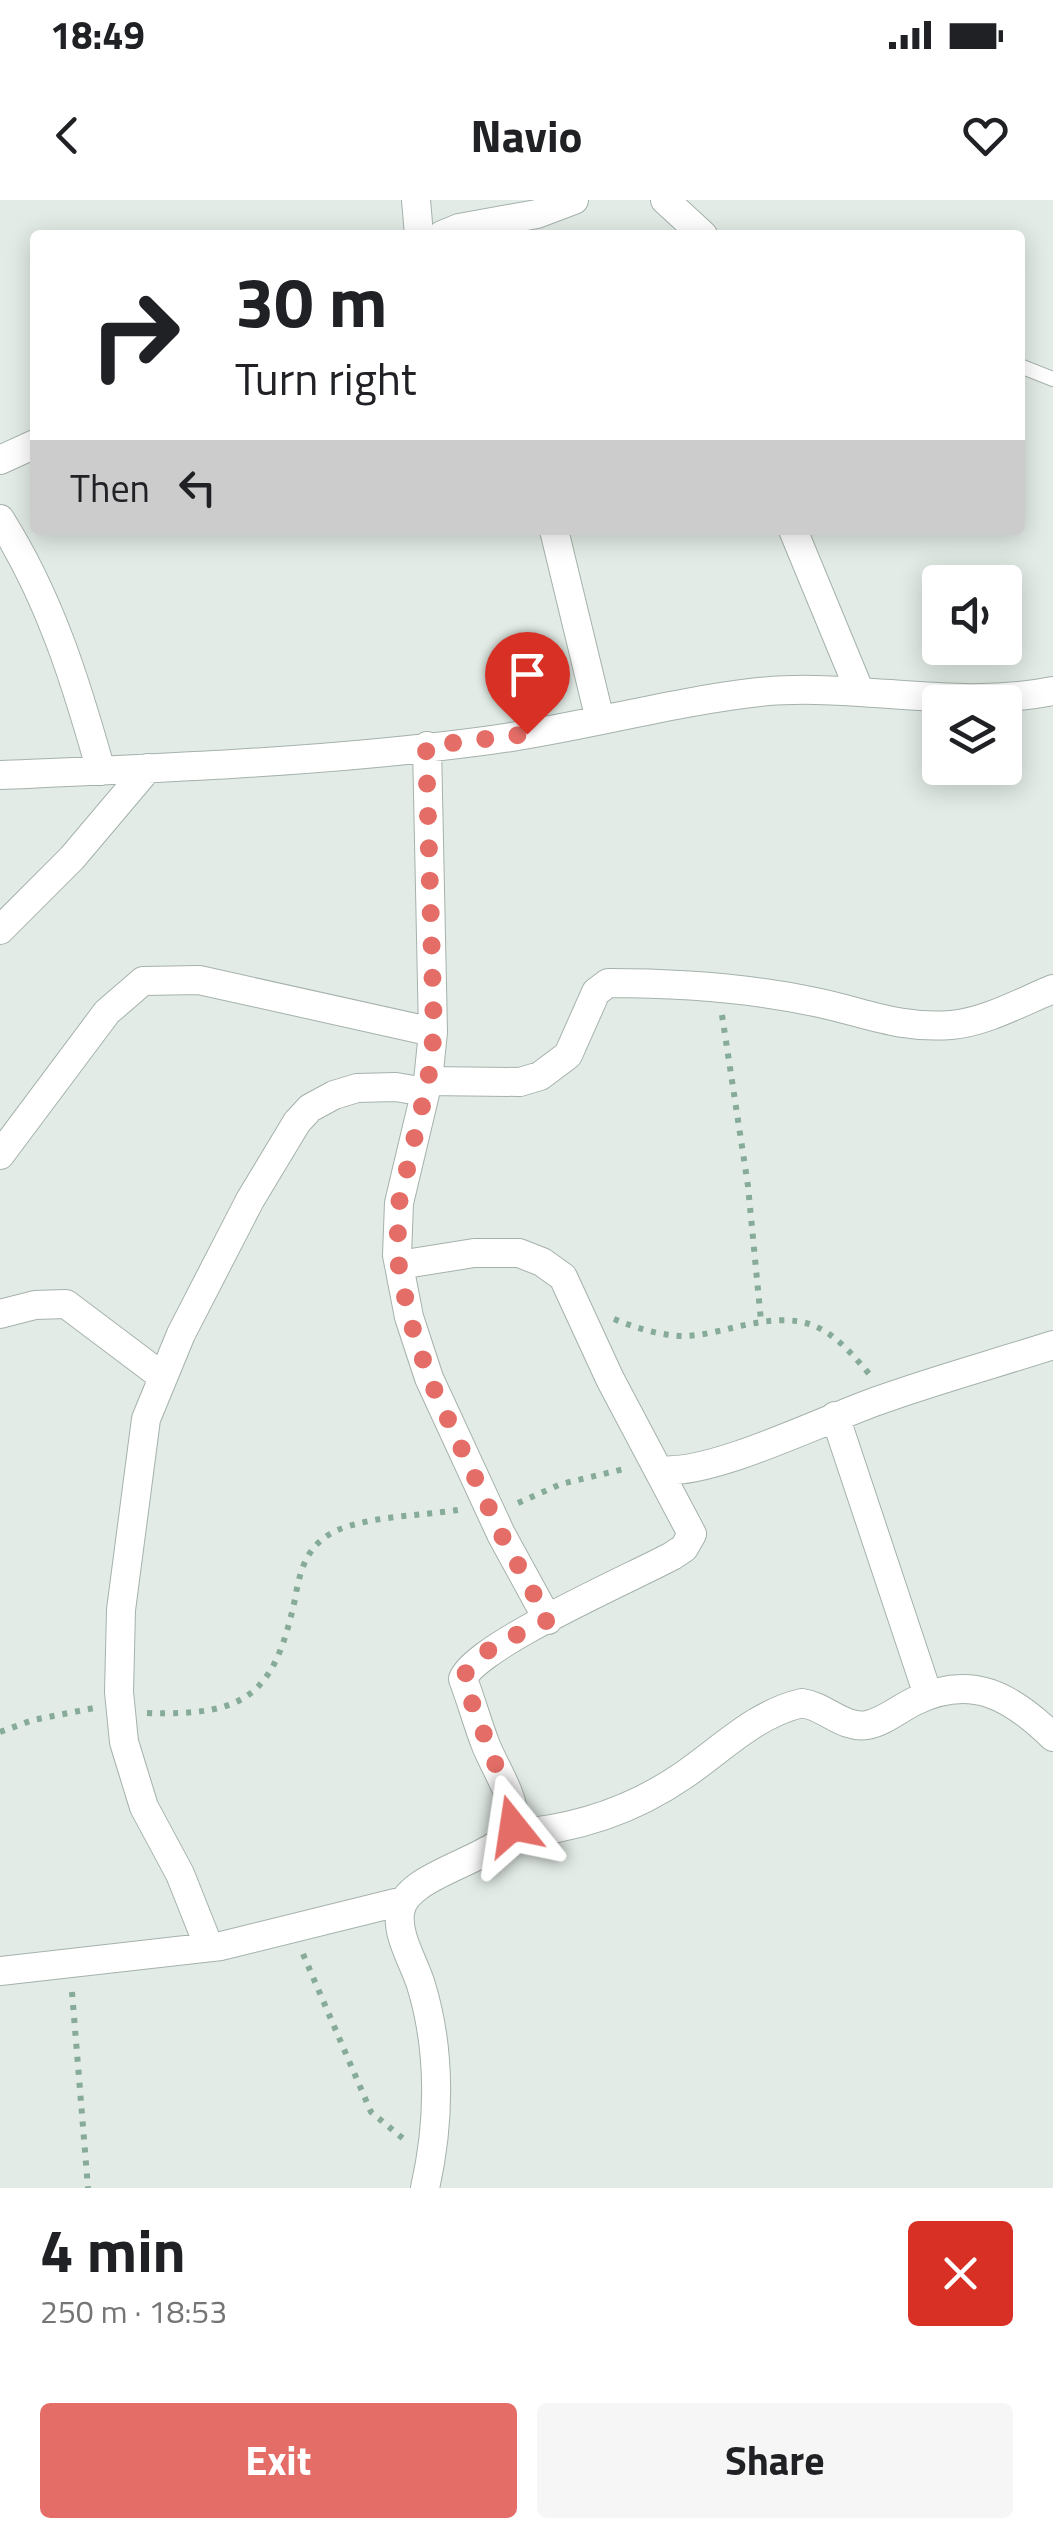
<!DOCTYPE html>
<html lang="en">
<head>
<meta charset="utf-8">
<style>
	:root { --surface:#fff; --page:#f6f6f6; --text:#202124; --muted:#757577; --accent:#e46e67 }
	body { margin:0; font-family:"Titillium Web",sans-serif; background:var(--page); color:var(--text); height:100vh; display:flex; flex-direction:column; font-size:38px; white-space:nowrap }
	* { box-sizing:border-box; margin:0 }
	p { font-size:32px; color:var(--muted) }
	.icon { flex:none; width:55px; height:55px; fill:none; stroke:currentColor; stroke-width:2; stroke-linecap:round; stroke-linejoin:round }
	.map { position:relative; height:1988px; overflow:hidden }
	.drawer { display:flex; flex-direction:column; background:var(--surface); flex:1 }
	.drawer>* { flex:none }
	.top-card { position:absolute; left:30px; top:30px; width:995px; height:305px; border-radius:10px; box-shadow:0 5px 25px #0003; background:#fff; color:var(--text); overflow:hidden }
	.tools { position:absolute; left:922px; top:365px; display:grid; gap:20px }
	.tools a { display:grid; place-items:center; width:100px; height:100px; border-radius:10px; background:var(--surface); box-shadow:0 5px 25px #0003; font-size:50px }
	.pin { position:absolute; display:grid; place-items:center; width:85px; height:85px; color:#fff; margin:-102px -42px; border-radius:50% 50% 50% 0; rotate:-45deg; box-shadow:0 0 10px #0007 }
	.pin .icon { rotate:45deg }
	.me { position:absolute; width:110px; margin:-55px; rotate:345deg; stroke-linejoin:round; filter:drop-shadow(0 0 8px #0008) }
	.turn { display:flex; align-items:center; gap:35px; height:210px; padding:0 40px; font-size:45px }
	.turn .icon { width:130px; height:130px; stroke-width:2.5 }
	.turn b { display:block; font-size:70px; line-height:85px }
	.then { display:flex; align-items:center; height:95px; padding:0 40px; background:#0003; gap:20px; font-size:38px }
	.round { display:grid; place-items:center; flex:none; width:105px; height:105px; border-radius:10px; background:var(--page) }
	.overview { display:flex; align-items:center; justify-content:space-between; height:170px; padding:0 40px }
	h1 { font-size:60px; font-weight:700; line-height:75px }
	.cta { display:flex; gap:20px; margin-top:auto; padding:20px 40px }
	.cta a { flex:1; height:115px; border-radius:10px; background:var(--accent); color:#fff; font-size:40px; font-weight:700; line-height:115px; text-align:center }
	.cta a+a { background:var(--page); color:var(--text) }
	.status { display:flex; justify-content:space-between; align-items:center; height:70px; padding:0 50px; background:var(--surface); direction:ltr }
	.status svg { height:28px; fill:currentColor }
	header { display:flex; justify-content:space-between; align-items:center; height:130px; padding:0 40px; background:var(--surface); font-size:45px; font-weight:700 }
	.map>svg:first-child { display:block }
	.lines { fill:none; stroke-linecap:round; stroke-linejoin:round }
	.service-casing { stroke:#a5b2ab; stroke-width:16 }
	.minor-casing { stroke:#a5b2ab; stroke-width:30 }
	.path { stroke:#86ab98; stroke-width:6; stroke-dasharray:5 8; stroke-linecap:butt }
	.service { stroke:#fff; stroke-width:14 }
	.minor { stroke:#fff; stroke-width:28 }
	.route { stroke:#e46e67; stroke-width:18; stroke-dasharray:0 32.4 }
</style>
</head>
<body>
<div class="status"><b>18:49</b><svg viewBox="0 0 49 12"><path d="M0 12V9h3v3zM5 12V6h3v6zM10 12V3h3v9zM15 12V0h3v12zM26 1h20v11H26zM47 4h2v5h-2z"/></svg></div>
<header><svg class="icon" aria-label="back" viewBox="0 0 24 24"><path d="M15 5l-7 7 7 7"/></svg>Navio<svg class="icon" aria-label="heart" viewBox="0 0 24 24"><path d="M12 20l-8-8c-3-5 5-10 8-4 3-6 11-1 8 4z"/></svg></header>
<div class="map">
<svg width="1053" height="1988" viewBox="0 0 1053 1988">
	<rect width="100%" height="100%" fill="#e2ebe5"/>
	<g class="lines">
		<g class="service-casing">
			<path id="service" d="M 1020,166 L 1053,179"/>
		</g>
		<g class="minor-casing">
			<path id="minor" d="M 416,0 L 419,35
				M 665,0 L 703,35
				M 442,35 L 459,28 L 537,14 L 574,0
				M 0,260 L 35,244
				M 0,319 C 50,398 76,482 101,571
				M 554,330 L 600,520
				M 793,330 L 860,492
				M 427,546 L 433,832 L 428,881 L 399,1003 L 397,1055 L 409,1117 L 429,1178 L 501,1334 L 548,1420
				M 0,575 C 163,568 329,562 491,540 C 580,528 669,502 759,492 C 858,482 955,511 1053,491
				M 0,730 L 72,658 L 148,568
				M 428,881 L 520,882 L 540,876 L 568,855 L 596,792 L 608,783 C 675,783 749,788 815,802 C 864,812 898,829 951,825 C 986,822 1021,802 1053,789
				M 0,955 L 107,812 L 143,781 L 199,780 L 433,832
				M 399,1065 L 474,1053 L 519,1053 L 542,1062 L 563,1077 L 610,1179 L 692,1334 L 684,1348 L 672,1356 C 633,1377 475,1446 463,1479 C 471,1500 477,1522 485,1543 C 494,1567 515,1596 514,1622 C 511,1659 404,1670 400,1713 C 397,1737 414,1762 421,1785 C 441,1850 440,1922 425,1988
				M 0,1114 L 35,1105 L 66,1104 L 163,1177
				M 835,1216 L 928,1495
				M 659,1270 C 711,1276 823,1220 877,1201 C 935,1180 994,1164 1053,1145
				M 510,1634 C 572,1630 632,1611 684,1575 C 722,1549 755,1514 802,1503 C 825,1506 843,1529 867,1525 C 884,1522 900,1508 915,1501 C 972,1473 1012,1497 1053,1537
				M 209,1747 L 180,1674 L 144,1607 L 124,1542 L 119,1492 L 121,1410 L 146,1219 L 181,1134 L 250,1000 L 297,922 L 310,908 L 334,895 L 357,888 L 396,887 L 425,892
				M 0,1771 L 221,1746 L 403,1701"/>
		</g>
		<path class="path" d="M 722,815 L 748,986 L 761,1121
			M 614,1119 C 636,1128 658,1135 682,1136 C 700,1136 719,1131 736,1127 C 805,1111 826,1122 870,1175
			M 518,1303 L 561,1284 L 624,1269
			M 147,1513 C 246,1516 274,1496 295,1399 C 299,1376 304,1353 324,1338 C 352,1316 421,1316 458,1310
			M 0,1532 L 33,1520 L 94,1508
			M 303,1754 L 371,1912 L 406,1941
			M 72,1792 L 88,1988"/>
		<use href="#service" class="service"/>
		<use href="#minor" class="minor"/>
	</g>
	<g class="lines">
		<path class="route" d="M 513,1626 L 506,1592 L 463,1479 C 474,1449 521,1434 548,1420 L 501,1334 L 429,1178 L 409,1117 L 397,1056 L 399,1003 L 428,881 L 434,832 L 426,546 L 527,534"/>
	</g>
</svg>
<div class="tools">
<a><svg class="icon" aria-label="sound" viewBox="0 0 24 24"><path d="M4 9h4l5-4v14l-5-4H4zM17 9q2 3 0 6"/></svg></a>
<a><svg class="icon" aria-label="layers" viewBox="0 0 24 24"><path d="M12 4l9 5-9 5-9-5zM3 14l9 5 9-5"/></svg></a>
</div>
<div class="pin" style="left:527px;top:534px;background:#d93025"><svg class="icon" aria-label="arrive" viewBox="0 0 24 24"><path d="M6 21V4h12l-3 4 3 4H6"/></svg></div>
<svg class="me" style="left:513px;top:1626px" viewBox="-20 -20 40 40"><path d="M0-17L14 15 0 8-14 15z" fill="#e46e67" stroke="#fff" stroke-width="4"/></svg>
<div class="top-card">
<div class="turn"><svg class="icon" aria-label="right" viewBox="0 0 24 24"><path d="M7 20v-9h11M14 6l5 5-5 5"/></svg><div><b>30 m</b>Turn right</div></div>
<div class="then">Then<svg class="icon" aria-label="left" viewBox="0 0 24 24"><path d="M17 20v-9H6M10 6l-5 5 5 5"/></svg></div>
</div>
</div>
<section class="drawer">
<div class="overview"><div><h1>4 min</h1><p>250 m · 18:53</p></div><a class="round" style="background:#d93025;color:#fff"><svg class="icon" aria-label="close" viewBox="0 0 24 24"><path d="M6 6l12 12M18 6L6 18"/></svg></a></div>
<div class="cta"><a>Exit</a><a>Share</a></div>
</section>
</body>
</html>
